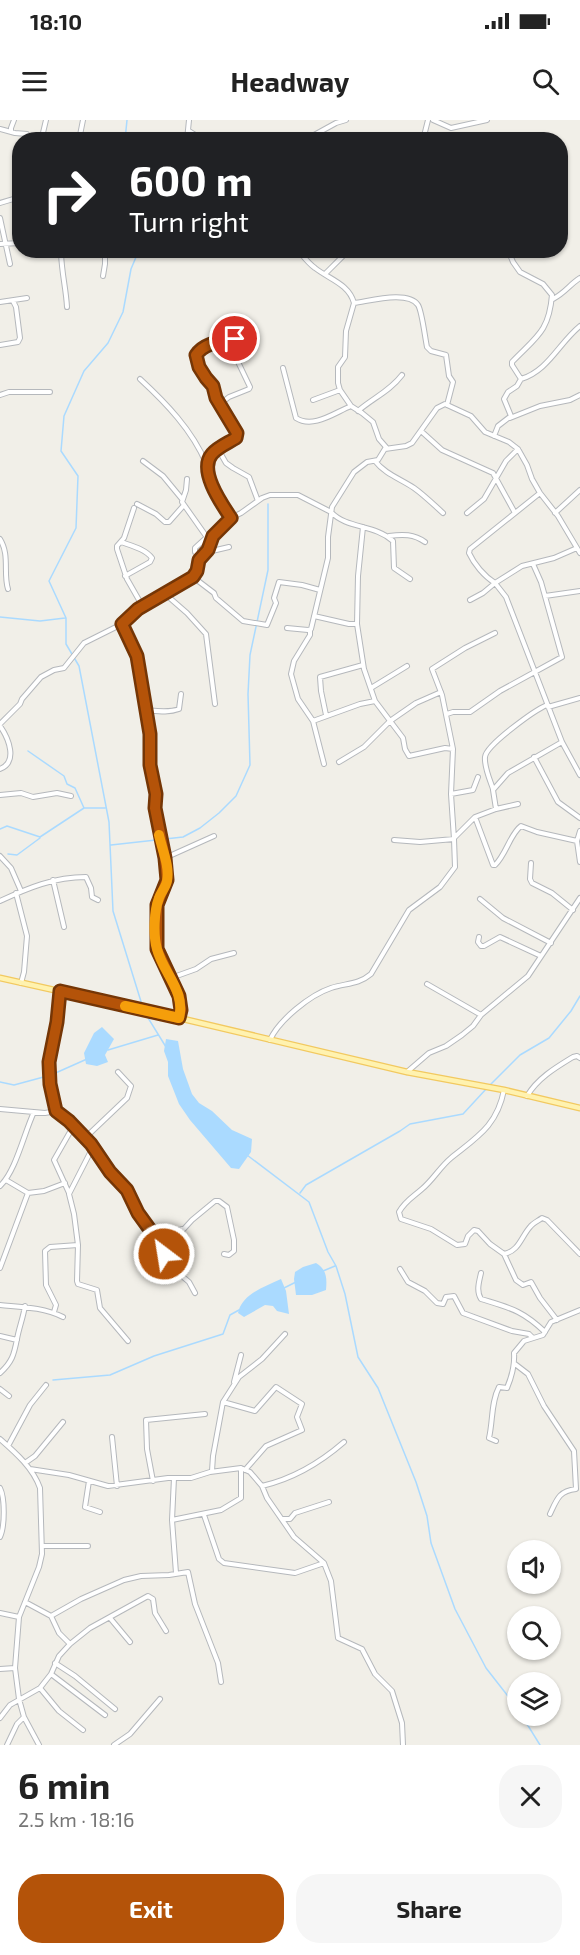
<!DOCTYPE html>
<html lang="en">
<head>
<meta charset="utf-8">
<style>
	:root { --surface:#fff; --page:#f6f6f6; --text:#222; --muted:#767676; --accent:#b45309 }
	body { margin:0; font-family:"Exo 2",sans-serif; background:var(--page); color:var(--text); height:100vh; display:flex; flex-direction:column; font-size:22px; white-space:nowrap }
	* { box-sizing:border-box; margin:0 }
	p { font-size:20px; color:var(--muted) }
	.icon { flex:none; width:33px; height:33px; fill:none; stroke:currentColor; stroke-width:2; stroke-linecap:round; stroke-linejoin:round }
	.map { position:relative; height:1625px; overflow:hidden }
	.side { display:flex; flex-direction:column; background:var(--surface); flex:1 }
	.side>* { flex:none }
	.hud { position:absolute; left:12px; top:12px; width:556px; height:126px; border-radius:24px; box-shadow:0 2px 4px #0004; background:#202124; color:#fff; overflow:hidden }
	.buttons { position:absolute; left:507px; top:1420px; display:grid; gap:12px }
	.buttons a { display:grid; place-items:center; width:54px; height:54px; border-radius:50%; background:var(--surface); box-shadow:0 2px 4px #0004; font-size:30px }
	.pin { position:absolute; display:grid; place-items:center; width:51px; height:51px; color:#fff; margin:-26px; border:3px solid #fff; border-radius:50%; box-shadow:0 2px 6px #0007 }
	.me { position:absolute; width:66px; margin:-33px; rotate:329deg; stroke-linejoin:round; filter:drop-shadow(0 0 4px #0008) }
	.turn { display:flex; align-items:center; gap:21px; height:126px; padding:0 18px; font-size:27px }
	.turn .icon { width:78px; height:78px; stroke-width:2.5 }
	.turn b { display:block; font-size:42px; line-height:51px }
	.round { display:grid; place-items:center; flex:none; width:63px; height:63px; border-radius:24px; background:var(--page) }
	.head { display:flex; align-items:center; justify-content:space-between; height:102px; padding:0 18px }
	h1 { font-size:36px; font-weight:700; line-height:45px }
	.primary-button { display:flex; gap:12px; margin-top:auto; padding:12px 18px }
	.primary-button a { flex:1; height:69px; border-radius:24px; background:var(--accent); color:#fff; font-size:24px; font-weight:700; line-height:69px; text-align:center }
	.primary-button a+a { background:var(--page); color:var(--text) }
	.status { display:flex; justify-content:space-between; align-items:center; height:42px; padding:0 30px; background:var(--surface); direction:ltr }
	.status svg { height:16px; fill:currentColor }
	header { display:flex; justify-content:space-between; align-items:center; height:78px; padding:0 18px; background:var(--surface); font-size:27px; font-weight:700 }
	.map>svg:first-child { display:block }
	.water { fill:#aadaff }
	.lines { fill:none; stroke-linecap:round; stroke-linejoin:round }
	.stream { stroke:#aadaff; stroke-width:1.5 }
	.minor-casing { stroke:#b5b8bc; stroke-width:6 }
	.major-casing { stroke:#f2c960; stroke-width:7 }
	.minor { stroke:#fff; stroke-width:4 }
	.major { stroke:#fff2af; stroke-width:4.5 }
	.route-casing { stroke:#753606; stroke-width:15 }
	.route { stroke:#b45309; stroke-width:10 }
	.slow { stroke:#f59e0b; stroke-width:10 }
</style>
</head>
<body>
<div class="status"><b>18:10</b><svg viewBox="0 0 49 12"><path d="M0 12V9h3v3zM5 12V6h3v6zM10 12V3h3v9zM15 12V0h3v12zM26 1h20v11H26zM47 4h2v5h-2z"/></svg></div>
<header><svg class="icon" aria-label="menu" viewBox="0 0 24 24"><path d="M4 6h16M4 12h16M4 18h16"/></svg>Headway<svg class="icon" aria-label="search" viewBox="0 0 24 24"><circle cx="10" cy="10" r="6"/><path d="M15 15l6 6"/></svg></header>
<div class="map">
<svg width="580" height="1625" viewBox="0 0 580 1625">
	<rect width="100%" height="100%" fill="#f1efe8"/>
	<path class="water" d="M 102,907 L 114,919 L 105,935 L 108,942 L 97,946 L 86,944 L 84,933 L 94,913 Z
		M 166,919 L 178,921 L 183,949 L 192,974 L 199,983 L 212,991 L 232,1010 L 252,1019 L 251,1032 L 239,1049 L 231,1048 L 190,1000 L 179,984 L 168,956 L 168,942 L 164,931 Z
		M 316,1143 C 327,1150 327,1158 326,1170 L 312,1175 L 296,1175 L 294,1159 L 295,1152 L 303,1147 Z
		M 281,1159 L 286,1171 L 289,1194 L 277,1191 L 273,1186 L 265,1185 L 244,1197 L 238,1193 C 242,1174 264,1167 281,1159 Z"/>
	<g class="lines">
		<path class="stream" d="M 125,20 L 127,0
			M 139,130 L 131,149 L 123,192 L 108,223 L 84,251 L 64,296 L 61,331 L 78,356 L 76,408 L 49,461 L 66,498 L 66,524 L 79,546 L 109,702 L 113,791 L 143,888
			M 0,497 L 40,501 L 65,498
			M 28,631 L 64,656 L 67,664 L 75,668 L 84,688
			M 0,709 L 7,706 L 40,717 L 84,688 L 105,688
			M 111,725 L 183,717 L 200,708 L 219,693 L 236,676 L 250,645 L 248,574 L 250,535 L 268,450 L 268,384
			M 8,734 L 17,735 L 40,718
			M 145,893 L 166,927
			M 108,930 L 158,915
			M 0,962 L 14,965 L 51,955 L 87,939
			M 490,965 L 520,935 L 549,918 L 571,891 L 580,876
			M 247,1035 L 309,1082 L 328,1132 L 336,1146 L 345,1174 L 358,1237 L 378,1268 L 416,1362 L 427,1396 L 431,1423 L 455,1489 L 486,1548 L 518,1589
			M 300,1073 L 306,1065 L 400,1011 L 410,1004 L 463,994 L 487,968
			M 323,1151 L 335,1146
			M 284,1168 L 296,1162
			M 53,1260 L 110,1255 L 154,1236 L 223,1214 L 230,1195 L 239,1190
			M 522,1596 L 540,1625"/>
		<g class="minor-casing">
			<path id="minor" d="M 433,0 L 451,8 L 487,0
				M 0,9 L 15,13 L 27,14 L 30,20
				M 189,11 L 203,20
				M 11,12 L 11,8 L 14,0
				M 36,20 L 42,17 L 46,0
				M 79,20 L 83,0
				M 187,20 L 189,0
				M 305,20 L 336,3 L 346,0
				M 423,20 L 428,0
				M 0,83 L 20,77
				M 16,95 L 20,109
				M 0,98 L 10,144
				M 0,124 L 20,123
				M 61,130 C 61,150 66,168 67,187
				M 298,130 C 303,136 308,143 315,148 C 329,159 349,164 354,183 L 346,211 L 345,237 L 338,247 L 338,263 L 340,270
				M 124,131 L 124,130
				M 325,154 L 349,130
				M 103,156 L 105,144 L 105,130
				M 553,179 C 566,172 569,165 580,158
				M 0,182 L 27,178
				M 354,183 C 370,181 408,170 418,185 C 422,191 425,218 427,227 L 431,231 L 446,235 L 449,256 L 453,262 L 447,285
				M 0,225 L 18,222 L 20,218 L 16,187 L 13,181
				M 283,248 L 296,298 C 313,309 334,293 351,286
				M 140,259 C 166,283 192,310 206,343 L 211,334 L 218,329 L 226,343 L 233,348 L 249,357 L 258,381
				M 521,259 C 548,251 559,223 580,206
				M 0,275 L 9,272 L 50,272
				M 220,284 L 229,277 L 249,269 L 250,267 L 239,244
				M 358,291 C 373,278 390,271 402,255
				M 510,298 L 540,286 L 570,280 L 580,275
				M 421,311 L 442,330 L 493,353 L 515,393
				M 494,316 L 498,306 L 511,296 L 504,279 L 508,272 L 517,266 L 521,259 L 512,245 L 512,242 C 536,217 549,212 552,175 L 543,164 L 520,152 L 513,142 L 508,130
				M 218,329 L 236,318 L 237,313 L 216,278 L 213,266 L 206,258 L 199,247 L 196,235 C 205,222 221,222 235,219
				M 385,329 L 406,326 L 412,323 L 437,288 L 445,284 L 471,296 L 485,312 L 509,322 L 518,329 L 527,345 L 532,359 L 540,373 L 558,396 L 580,433
				M 143,341 L 163,356 L 182,379
				M 375,341 C 385,354 401,359 414,368 C 424,375 434,385 443,393
				M 206,343 C 210,364 219,380 231,398
				M 187,359 L 186,370 L 182,382 L 206,416 L 212,418
				M 137,384 L 156,394 L 165,402 L 169,402 L 184,385
				M 134,388 L 124,418 L 117,426 L 117,429 L 127,459 L 143,487
				M 467,393 L 484,379 L 506,341 L 518,329
				M 555,393 L 580,370
				M 363,407 L 358,456 L 357,504 L 364,549 L 375,581 L 403,618 L 405,629 L 409,636 L 445,628 L 453,629
				M 389,416 C 403,414 414,414 425,422
				M 0,419 C 10,435 3,453 8,469
				M 121,422 C 132,426 145,429 152,438 L 150,442 L 125,456
				M 577,428 L 554,438 L 522,446 L 495,463 L 506,477 L 562,622 L 580,655
				M 208,430 L 212,431 L 229,427
				M 195,432 L 195,428 L 207,417
				M 193,457 L 214,473 L 216,478 L 243,501 L 267,505 L 276,483 L 274,478 L 279,462 L 302,465 L 320,470
				M 164,473 L 187,493 L 206,514 L 215,584
				M 545,476 L 580,471
				M 470,480 L 483,473 L 495,463 C 484,456 474,444 469,433 L 470,429 L 540,373
				M 314,496 L 349,504 L 357,504
				M 122,504 L 137,536 L 150,614 L 150,645 L 156,673 L 155,688 L 165,738 L 167,760 L 157,785 L 155,819 L 157,829 L 163,845 L 179,876 L 181,890 L 179,898
				M 287,508 L 308,510 L 311,509 L 328,438 L 328,417 L 332,387 L 354,352 L 367,342 L 378,340 L 386,327 L 379,319 L 373,302 L 362,293 L 351,286 L 340,270 L 313,280
				M 310,510 L 310,515 L 294,541 L 291,554 L 298,579 L 313,601 L 324,644
				M 371,568 L 407,546
				M 548,587 L 580,578
				M 146,590 C 157,591 169,593 179,589 L 181,574
				M 447,594 L 453,592 L 470,592 L 500,571 L 562,537 L 541,462 L 533,444
				M 326,595 L 321,571 L 320,557 L 363,545
				M 313,601 L 360,584 L 375,581
				M 0,604 L 20,584 L 22,579 L 41,557 L 54,550 L 64,548 L 84,523 L 122,504 L 138,489 L 148,485 L 158,476 L 193,457 L 197,451 L 199,440 L 208,430 L 213,416 L 231,398 L 241,393 L 262,378 L 270,375 L 298,375 L 331,392 C 347,409 374,404 393,421 L 394,448 L 410,459
				M 0,606 C 9,619 18,642 0,649
				M 534,637 L 558,682 L 580,698
				M 339,642 L 364,627 L 390,601 L 416,583 L 441,572
				M 493,669 C 490,660 484,647 485,637 C 486,625 535,590 547,585
				M 451,674 L 473,670 L 478,657
				M 0,675 L 21,673 L 33,677 L 57,673 L 71,676
				M 496,689 L 518,684
				M 475,697 L 493,745 L 495,745 C 506,735 510,714 521,706 L 537,712 L 577,721
				M 580,711 L 577,721 L 580,742
				M 454,718 L 475,697 L 496,689 L 493,670 L 508,653 L 562,622
				M 454,719 L 451,674 L 453,629 L 442,575 L 432,549 L 465,528 L 495,513
				M 0,736 L 11,748 L 21,771
				M 165,738 L 214,716
				M 531,743 L 530,759 L 532,763 L 552,773 L 573,790
				M 53,760 L 64,807
				M 16,773 L 27,816 L 24,852 L 21,863
				M 480,779 L 503,798 L 551,823
				M 0,781 C 28,768 54,757 86,757 L 91,768 L 92,777 L 98,780
				M 479,817 L 478,822 L 481,826 L 484,826 L 500,817 L 541,836
				M 171,858 L 196,849 L 211,839 L 234,833
				M 427,864 L 481,895
				M 60,871 L 57,901 L 49,942 L 53,983 L 56,991 L 81,1011 L 93,1027 L 69,1074 L 74,1094 L 78,1125 L 77,1161 L 78,1164 L 97,1170 L 100,1188 L 128,1221
				M 270,920 C 279,900 310,875 331,868 C 346,863 358,865 371,854 L 409,790 L 440,767 L 455,747 L 454,719 L 420,722 L 394,720
				M 407,952 L 429,933 L 446,926 L 462,915 L 473,906 L 481,895 L 528,856 L 580,778
				M 504,970 C 497,1006 477,1017 451,1038 C 440,1047 433,1060 422,1069 C 413,1077 405,1081 399,1092 L 401,1099 L 431,1109 L 457,1125 L 465,1124 L 468,1116 L 474,1110 L 478,1111 L 490,1124 L 504,1134 C 519,1131 521,1117 530,1107 C 533,1103 538,1101 542,1098 L 547,1100 L 580,1134
				M 527,976 C 538,958 555,948 573,937 L 577,936 L 580,938
				M 0,989 L 45,993 L 56,991
				M 86,1017 L 127,978 L 131,966 L 118,952
				M 94,1027 L 110,1052 L 127,1070 L 139,1093 L 164,1129 L 170,1146 L 189,1162 L 195,1173
				M 6,1060 L 28,1073 L 44,1071 L 65,1063
				M 0,1066 C 16,1051 24,1013 34,992
				M 69,1073 L 54,1040 L 74,1005
				M 152,1112 L 171,1113 L 182,1109
				M 164,1129 L 171,1123 L 192,1100 L 215,1081 L 219,1081 L 227,1087 L 234,1120 L 234,1131 L 229,1135 L 224,1134
				M 504,1134 L 516,1160 L 523,1165 L 531,1162 L 540,1178 L 557,1200
				M 0,1148 L 28,1073
				M 400,1149 L 408,1162 L 425,1171 L 437,1183 L 443,1184 L 446,1177 L 454,1176 L 463,1193 L 512,1211 L 529,1214 L 533,1218
				M 481,1153 C 479,1162 476,1171 481,1179 C 510,1188 522,1190 545,1212
				M 0,1185 C 21,1187 43,1187 63,1197
				M 54,1192 L 56,1185 L 46,1165 L 45,1131 L 50,1127 L 78,1125
				M 0,1216 L 17,1220
				M 515,1244 L 528,1254 L 544,1286 L 574,1331 L 576,1369 C 559,1371 557,1379 550,1394
				M 0,1253 C 12,1242 14,1235 17,1219 C 19,1208 23,1198 25,1186
				M 234,1262 L 241,1235
				M 0,1269 L 9,1276
				M 223,1282 L 255,1291 L 276,1267 L 302,1284 L 297,1297 L 302,1310 L 266,1326 L 245,1350
				M 112,1317 L 117,1366
				M 0,1319 C 16,1333 33,1348 40,1368 L 42,1434 L 39,1447 L 19,1497 L 15,1548 L 19,1579 L 24,1597 L 39,1625
				M 496,1321 L 489,1318 C 493,1301 491,1282 499,1267 L 507,1268 C 512,1256 515,1246 514,1233 L 524,1221 L 543,1215 L 551,1202 L 580,1190
				M 8,1326 L 30,1285 L 46,1265
				M 25,1343 L 35,1336 L 63,1302
				M 30,1349 L 69,1355 L 108,1366 L 168,1358 L 191,1358 L 210,1352 L 241,1348 L 250,1352 L 262,1366 L 267,1378 L 294,1417 L 324,1443 L 331,1461 L 338,1518 L 362,1529 L 375,1554 L 392,1571 L 402,1603 L 403,1625
				M 212,1351 L 213,1336 L 223,1282 L 239,1257 L 262,1239 L 285,1214
				M 174,1358 L 172,1400 L 176,1453
				M 89,1361 L 85,1387 L 100,1392
				M 153,1361 L 147,1329 L 146,1300 L 205,1294
				M 262,1366 C 292,1359 321,1342 344,1322
				M 0,1368 C 5,1378 5,1406 0,1417
				M 204,1395 L 219,1439 L 224,1443 L 295,1453 L 324,1443
				M 282,1399 L 290,1399 L 295,1393 L 329,1382
				M 172,1400 L 221,1390 L 241,1378 L 241,1348
				M 42,1426 L 88,1426
				M 25,1482 L 51,1496 L 81,1479 L 124,1460 L 141,1456 L 169,1455 L 188,1452 L 195,1484 L 218,1543 L 221,1562
				M 0,1493 L 19,1497
				M 51,1496 L 59,1513 L 70,1524
				M 110,1498 L 130,1522
				M 55,1543 L 75,1556 L 115,1589
				M 0,1549 L 15,1548
				M 51,1554 L 105,1595
				M 40,1568 L 59,1591 L 83,1610
				M 0,1598 L 10,1585 L 40,1568 L 51,1554 L 59,1536 L 70,1524 L 90,1508 L 148,1476 L 153,1479 L 155,1493 L 166,1511
				M 7,1625 L 17,1604 L 24,1597
				M 114,1625 L 130,1614 L 160,1579"/>
		</g>
		<g class="major-casing">
			<path id="major" d="M 0,858 L 175,897 L 407,952 L 504,970 L 580,988"/>
		</g>
		<use href="#minor" class="minor"/>
		<use href="#major" class="major"/>
	</g>
	<g class="lines">
		<g class="route-casing">
			<path id="route" d="M 164,1134 L 164,1129 L 138,1093 L 127,1070 L 110,1052 L 91,1024 L 69,1001 L 56,991 L 50,964 L 49,942 L 57,902 L 60,871 L 179,898 L 181,890 L 179,876 L 157,829 L 157,785 L 167,760 L 165,738 L 155,688 L 156,674 L 150,645 L 150,614 L 137,536 L 122,504 L 138,489 L 193,457 L 197,451 L 199,440 L 208,430 L 213,416 L 231,398 C 221,383 198,350 212,334 C 218,327 228,323 236,318 L 237,313 L 216,278 L 213,266 L 206,258 L 199,247 L 196,235 C 205,222 221,222 235,219"/>
		</g>
		<use href="#route" class="route"/>
		<path class="slow" d="M 125,886 L 179,898 C 186,871 163,853 157,829 C 153,815 154,791 159,778 C 161,772 166,767 167,761 C 170,747 162,729 159,715"/>
	</g>
</svg>
<div class="buttons">
<a><svg class="icon" aria-label="sound" viewBox="0 0 24 24"><path d="M4 9h4l5-4v14l-5-4H4zM17 9q2 3 0 6"/></svg></a>
<a><svg class="icon" aria-label="search" viewBox="0 0 24 24"><circle cx="10" cy="10" r="6"/><path d="M15 15l6 6"/></svg></a>
<a><svg class="icon" aria-label="layers" viewBox="0 0 24 24"><path d="M12 4l9 5-9 5-9-5zM3 14l9 5 9-5"/></svg></a>
</div>
<div class="pin" style="left:235px;top:219px;background:#d93025"><svg class="icon" aria-label="arrive" viewBox="0 0 24 24"><path d="M6 21V4h12l-3 4 3 4H6"/></svg></div>
<svg class="me" style="left:164px;top:1134px" viewBox="-20 -20 40 40"><circle r="17" fill="#b45309" stroke="#fff" stroke-width="3"/><path d="M0-11L8 9 0 5-8 9z" fill="#fff"/></svg>
<div class="hud">
<div class="turn"><svg class="icon" aria-label="right" viewBox="0 0 24 24"><path d="M7 20v-9h11M14 6l5 5-5 5"/></svg><div><b>600 m</b>Turn right</div></div>
</div>
</div>
<section class="side">
<div class="head"><div><h1>6 min</h1><p>2.5 km · 18:16</p></div><a class="round"><svg class="icon" aria-label="close" viewBox="0 0 24 24"><path d="M6 6l12 12M18 6L6 18"/></svg></a></div>
<div class="primary-button"><a>Exit</a><a>Share</a></div>
</section>
</body>
</html>
